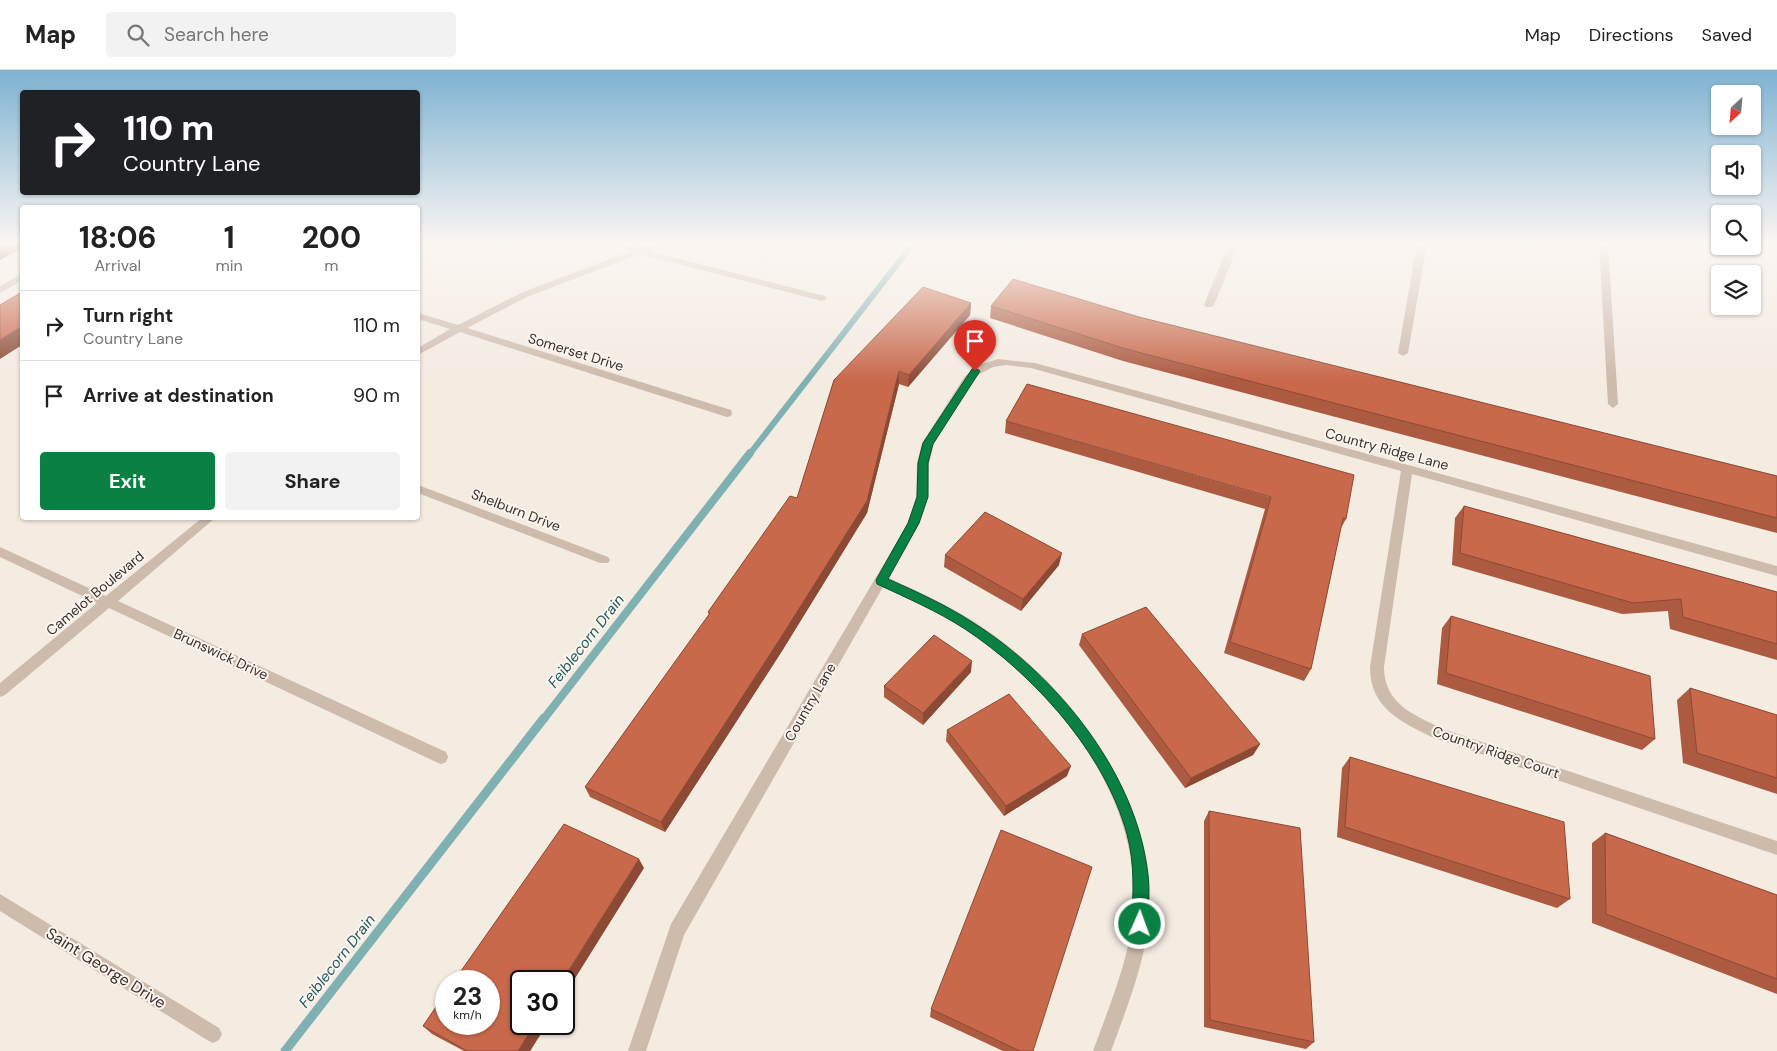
<!DOCTYPE html>
<html lang="en">
<head>
<meta charset="utf-8">
<style>
	:root { --surface:#fff; --page:#f2f2f2; --text:#222; --muted:#767676; --line:#e0e0e0; --accent:#0b8043 }
	body { margin:0; font-family:"DM Sans",sans-serif; background:var(--page); color:var(--text); height:100vh; display:flex; flex-direction:column; font-size:19px; white-space:nowrap }
	* { box-sizing:border-box; margin:0 }
	p { font-size:16px; color:var(--muted) }
	.icon { flex:none; width:28px; height:28px; fill:none; stroke:currentColor; stroke-width:2; stroke-linecap:round; stroke-linejoin:round }
	.map { position:relative; flex:1; overflow:hidden }
	.details { position:absolute; left:20px; top:135px; width:400px; height:315px; display:flex; flex-direction:column; background:var(--surface); border-radius:5px; box-shadow:0 1px 4px #0004 }
	.details>* { flex:none }
	.banner { position:absolute; left:20px; top:20px; width:400px; height:105px; border-radius:5px; box-shadow:0 1px 4px #0004; background:#202124; color:#fff; overflow:hidden }
	.needle { width:32px; rotate:206deg }
	.fabs { position:absolute; left:1711px; top:15px; display:grid; gap:10px }
	.fabs a { display:grid; place-items:center; width:50px; height:50px; border-radius:5px; background:var(--surface); box-shadow:0 1px 4px #0004; font-size:25px }
	.speed { position:absolute; left:435px; top:900px; display:flex; gap:10px; font-size:25px; font-weight:700; text-align:center }
	.speed>* { display:grid; place-content:center; width:65px; height:65px; border-radius:50%; background:var(--surface); box-shadow:0 1px 4px #0004; line-height:1 }
	.speed small { font-size:12px; font-weight:400 }
	.speed .limit { border:2px solid #111; border-radius:8px; background:#fff; color:#111 }
	.pin { position:absolute; display:grid; place-items:center; width:42px; height:42px; color:#fff; margin:-51px -21px; border-radius:50% 50% 50% 0; rotate:-45deg; box-shadow:0 0 5px #0007 }
	.pin .icon { rotate:45deg }
	.me { position:absolute; width:55px; margin:-28px; rotate:2deg; stroke-linejoin:round; filter:drop-shadow(0 0 4px #0008) }
	.turn { display:flex; align-items:center; gap:18px; height:105px; padding:0 20px; font-size:22px }
	.turn .icon { width:65px; height:65px; stroke-width:2.5 }
	.turn b { display:block; font-size:35px; line-height:42px }
	.eta { display:flex; justify-content:space-evenly; align-items:center; height:85px; text-align:center }
	.eta b { font-size:30px; font-weight:700; line-height:35px }
	.primary-button { display:flex; gap:10px; margin-top:auto; padding:10px 20px }
	.primary-button a { flex:1; height:58px; border-radius:5px; background:var(--accent); color:#fff; font-size:20px; font-weight:700; line-height:58px; text-align:center }
	.primary-button a+a { background:var(--page); color:var(--text) }
	ul { padding:0; list-style:none }
	li { display:flex; align-items:center; gap:15px; height:70px; padding:0 20px; border-top:1px solid var(--line) }
	li div { flex:1 }
	li b { display:block; font-size:19px }
	li em { font-style:normal }
	header { display:flex; align-items:center; gap:30px; box-sizing:border-box; height:70px; padding:0 25px; background:var(--surface); border-bottom:1px solid var(--line) }
	header strong { font-size:24px }
	nav { display:flex; gap:28px; margin-inline-start:auto; font-size:18px }
	.search { width:350px; height:45px; background:var(--page); display:flex; align-items:center; gap:12px; box-sizing:border-box; padding:0 18px; border-radius:5px; color:var(--muted); font-size:19px }
	.map>svg:first-child { display:block }
	.lines { fill:none; stroke-linecap:round; stroke-linejoin:round }
	.stream-far2 { stroke:#7fb0b2; stroke-width:6 }
	.stream-far1 { stroke:#7fb0b2; stroke-width:8 }
	.stream { stroke:#7fb0b2; stroke-width:9 }
	.minor { fill:#cdbbac; fill-rule:evenodd }
	.wall { fill:#ac5a40 }
	.shaded-wall { fill:#8c4a34 }
	.building { fill:#c8694b; stroke:#8c4a34 }
	.route { fill:#0b8043; stroke:#07532c }
	.labels { text-anchor:middle; dominant-baseline:central; stroke-width:4; stroke-linejoin:round; paint-order:stroke }
	.street-label { font-size:14px; fill:#3b302b; stroke:#fbf5ee }
	.water-label { font-size:15px; font-style:italic; fill:#1f5a5e; stroke:#fbf5ee }
	.near-street-label { font-size:16px; fill:#3b302b; stroke:#fbf5ee }
</style>
</head>
<body>
<header>
<strong>Map</strong>
<div class="search"><svg class="icon" aria-label="search" viewBox="0 0 24 24"><circle cx="10" cy="10" r="6"/><path d="M15 15l6 6"/></svg>Search here</div>
<nav><a>Map</a><a>Directions</a><a>Saved</a></nav>
</header>
<div class="map">
<svg width="1777" height="981" viewBox="0 0 1777 981">
	<rect width="100%" height="100%" fill="#f4ebe1"/>
	<g class="lines">
		<path class="stream-far2" d="M 749,385 L 909,179"/>
		<path class="stream-far1" d="M 543,650 L 750,383"/>
		<path class="stream" d="M 285,981 L 544,648"/>
		<path class="minor" d="M 604,173 L 618,173 L 639,178 L 654,173 L 665,173 L 664,175 L 649,181 L 825,226 L 827,228 L 822,231 L 640,184 L 529,226 L 467,258 L 731,340 L 732,343 L 731,346 L 727,347 L 460,262 L 418,285 L 418,278 L 450,259 L 418,249 L 418,243 L 458,255 L 523,222 L 631,181 Z
			M 1135,173 L 1150,173 L 1151,174 L 1146,177 Z
			M 1229,173 L 1239,173 L 1214,235 L 1212,237 L 1206,237 L 1204,235 Z
			M 1417,173 L 1427,173 L 1408,283 L 1403,286 L 1398,283 Z
			M 1599,173 L 1608,173 L 1618,334 L 1613,338 L 1608,334 Z
			M 22,204 L 22,211 L 0,223 L 0,216 Z
			M 998,289 L 1035,293 L 1777,496 L 1777,506 L 1412,404 L 1384,597 C 1384,634 1414,645 1443,659 L 1777,771 L 1777,785 L 1434,668 C 1401,652 1370,638 1370,597 L 1401,401 L 1031,298 L 1006,295 L 993,297 L 980,304 L 973,310 L 934,373 L 929,393 L 928,427 L 920,453 L 889,508 C 917,521 946,534 973,551 C 1062,607 1150,718 1150,828 C 1150,881 1129,932 1111,981 L 1093,981 C 1111,932 1133,881 1134,828 C 1135,718 1052,616 964,559 C 939,542 911,530 883,517 L 684,865 L 646,981 L 628,981 L 671,854 L 908,453 L 916,427 L 917,393 L 922,373 L 965,306 L 979,295 Z
			M 418,415 L 608,487 L 610,490 L 608,493 L 600,493 L 418,423 Z
			M 202,448 L 215,448 L 118,531 L 446,682 L 448,687 L 446,692 L 441,694 L 436,692 L 109,538 L 5,625 L 0,627 L 0,613 L 97,533 L 0,487 L 0,477 L 106,526 Z
			M 0,824 L 219,958 L 222,964 L 219,970 L 213,973 L 207,970 L 0,841 Z"/>
	</g>
	<path class="wall" d="M 971,233 L 970,245 L 908,317 L 899,314 L 867,443 L 782,581 L 665,762 L 590,727 L 585,717 L 709,545 L 708,542 L 797,428 L 834,310 Z
		M 991,236 L 1139,247 L 1777,406 L 1777,463 L 1123,291 L 990,248 Z
		M 1006,351 L 1346,449 L 1341,458 L 1311,599 L 1304,611 L 1224,583 L 1265,439 L 1005,363 Z
		M 1464,436 L 1777,522 L 1777,590 L 1670,559 L 1668,541 L 1622,544 L 1452,495 L 1455,448 Z
		M 945,485 L 1059,495 L 1021,541 L 944,497 Z
		M 1451,546 L 1655,669 L 1642,680 L 1437,614 L 1442,558 Z
		M 1082,564 L 1260,674 L 1253,685 L 1185,718 L 1079,575 Z
		M 971,602 L 923,655 L 884,627 L 884,616 Z
		M 1690,618 L 1777,645 L 1777,724 L 1683,693 L 1677,630 Z
		M 947,660 L 1067,706 L 1004,746 L 946,671 Z
		M 1350,687 L 1570,829 L 1557,838 L 1337,767 L 1342,698 Z
		M 1209,741 L 1314,972 L 1306,979 L 1204,957 L 1204,751 Z
		M 1605,763 L 1777,825 L 1777,924 L 1592,853 L 1592,773 Z
		M 644,798 L 521,954 L 547,954 L 530,981 L 464,981 L 432,964 L 423,956 Z
		M 931,939 L 1033,981 L 1003,981 L 930,947 Z"/>
	<path class="shaded-wall" d="M 0,173 L 22,173 L 22,178 L 0,190 Z
		M 971,233 L 970,245 L 908,317 L 909,305 Z
		M 22,256 L 22,275 L 0,289 L 0,270 Z
		M 899,301 L 899,314 L 867,443 L 782,581 L 665,762 L 661,752 Z
		M 1062,483 L 1059,495 L 1021,541 L 1023,529 Z
		M 972,591 L 971,602 L 923,655 L 923,643 Z
		M 1260,674 L 1253,685 L 1185,718 L 1191,708 Z
		M 1071,696 L 1067,706 L 1004,746 L 1006,736 Z
		M 639,789 L 644,798 L 564,926 L 564,911 L 562,911 Z
		M 535,954 L 547,954 L 530,981 L 518,981 Z"/>
	<path class="building" d="M 1013,209 L 1139,247 L 1777,406 L 1777,448 L 1126,279 L 991,236 Z
		M 923,217 L 971,233 L 909,305 L 899,301 L 867,431 L 780,569 L 661,752 L 585,717 L 710,543 L 708,542 L 790,426 L 797,428 L 834,310 Z
		M 22,222 L 22,256 L 0,270 L 0,235 Z
		M 1027,314 L 1354,405 L 1346,449 L 1343,448 L 1311,599 L 1230,572 L 1271,427 L 1006,351 Z
		M 1464,436 L 1777,522 L 1777,574 L 1683,547 L 1681,529 L 1633,533 L 1460,483 Z
		M 985,442 L 1062,483 L 1023,529 L 945,485 Z
		M 1146,537 L 1260,674 L 1191,708 L 1082,564 Z
		M 1451,546 L 1650,606 L 1655,669 L 1446,603 Z
		M 934,565 L 972,591 L 923,643 L 884,616 Z
		M 1690,618 L 1777,645 L 1777,708 L 1697,683 Z
		M 1009,624 L 1071,696 L 1006,736 L 947,660 Z
		M 1350,687 L 1564,752 L 1570,829 L 1345,757 Z
		M 1209,741 L 1300,758 L 1314,972 L 1210,950 Z
		M 564,754 L 639,789 L 562,911 L 521,911 L 521,954 L 535,954 L 518,981 L 467,981 L 423,956 L 446,922 L 446,954 L 489,954 L 489,911 L 454,911 Z
		M 1001,760 L 1092,797 L 1033,981 L 1020,981 L 931,939 Z
		M 1605,763 L 1777,825 L 1777,909 L 1606,844 Z"/>
	<linearGradient id="sky" x2="0" y2="1"><stop stop-color="#7eb2d2"/><stop offset="0.56" stop-color="#faf6f2"/><stop offset="1" stop-color="#faf6f2" stop-opacity="0"/></linearGradient>
	<rect width="1777" height="310" fill="url(#sky)"/>
	<path class="route" d="M 975,298 L 980,301 L 933,374 L 928,393 L 928,427 L 919,453 L 888,509 C 917,522 946,535 972,552 C 1057,605 1137,704 1148,805 C 1150,821 1148,838 1147,854 L 1145,860 L 1140,862 L 1134,860 L 1132,854 C 1133,824 1135,794 1127,764 C 1105,683 1033,604 965,559 C 937,541 907,528 877,514 L 876,510 L 908,453 L 917,427 L 918,393 L 923,373 L 972,299 Z"/>
	<g class="labels">
		<g class="street-label">
			<text transform="translate(576 282) rotate(17)">Somerset Drive</text>
			<text transform="translate(1387 379) rotate(15)">Country Ridge Lane</text>
			<text transform="translate(516 440) rotate(21)">Shelburn Drive</text>
			<text transform="translate(95 523) rotate(-40)">Camelot Boulevard</text>
			<text transform="translate(221 584) rotate(25)">Brunswick Drive</text>
			<text transform="translate(810 632) rotate(-60)">Country Lane</text>
			<text transform="translate(1496 682) rotate(19)">Country Ridge Court</text>
		</g>
		<g class="water-label">
			<text transform="translate(586 571) rotate(-52)">Feiblecorn Drain</text>
			<text transform="translate(337 891) rotate(-52)">Feiblecorn Drain</text>
		</g>
		<g class="near-street-label">
			<text transform="translate(106 898) rotate(32)">Saint George Drive</text>
		</g>
	</g>
</svg>
<div class="fabs">
<a><svg class="needle" viewBox="-14 -14 28 28"><path d="M0-13l5 13h-10z" fill="#e53935"/><path d="M0 13l5-13h-10z" fill="#767676"/></svg></a>
<a><svg class="icon" aria-label="sound" viewBox="0 0 24 24"><path d="M4 9h4l5-4v14l-5-4H4zM17 9q2 3 0 6"/></svg></a>
<a><svg class="icon" aria-label="search" viewBox="0 0 24 24"><circle cx="10" cy="10" r="6"/><path d="M15 15l6 6"/></svg></a>
<a><svg class="icon" aria-label="layers" viewBox="0 0 24 24"><path d="M12 4l9 5-9 5-9-5zM3 14l9 5 9-5"/></svg></a>
</div>
<div class="speed"><div>23<small>km/h</small></div><div class="limit">30</div></div>
<div class="pin" style="left:975px;top:301px;background:#d93025"><svg class="icon" aria-label="arrive" viewBox="0 0 24 24"><path d="M6 21V4h12l-3 4 3 4H6"/></svg></div>
<svg class="me" style="left:1140px;top:854px" viewBox="-20 -20 40 40"><circle r="17" fill="#0b8043" stroke="#fff" stroke-width="3"/><path d="M0-11L8 9 0 5-8 9z" fill="#fff"/></svg>
<div class="banner">
<div class="turn"><svg class="icon" aria-label="right" viewBox="0 0 24 24"><path d="M7 20v-9h11M14 6l5 5-5 5"/></svg><div><b>110 m</b>Country Lane</div></div>
</div>
<section class="details">
<div class="eta">
<div><b>18:06</b><p>Arrival</p></div>
<div><b>1</b><p>min</p></div>
<div><b>200</b><p>m</p></div>
</div>
<ul>
<li><svg class="icon" aria-label="right" viewBox="0 0 24 24"><path d="M7 20v-9h11M14 6l5 5-5 5"/></svg><div><b>Turn right</b><p>Country Lane</p></div><em>110 m</em></li>
<li><svg class="icon" aria-label="arrive" viewBox="0 0 24 24"><path d="M6 21V4h12l-3 4 3 4H6"/></svg><div><b>Arrive at destination</b></div><em>90 m</em></li>
</ul>
<div class="primary-button"><a>Exit</a><a>Share</a></div>
</section>
</div>
</body>
</html>
